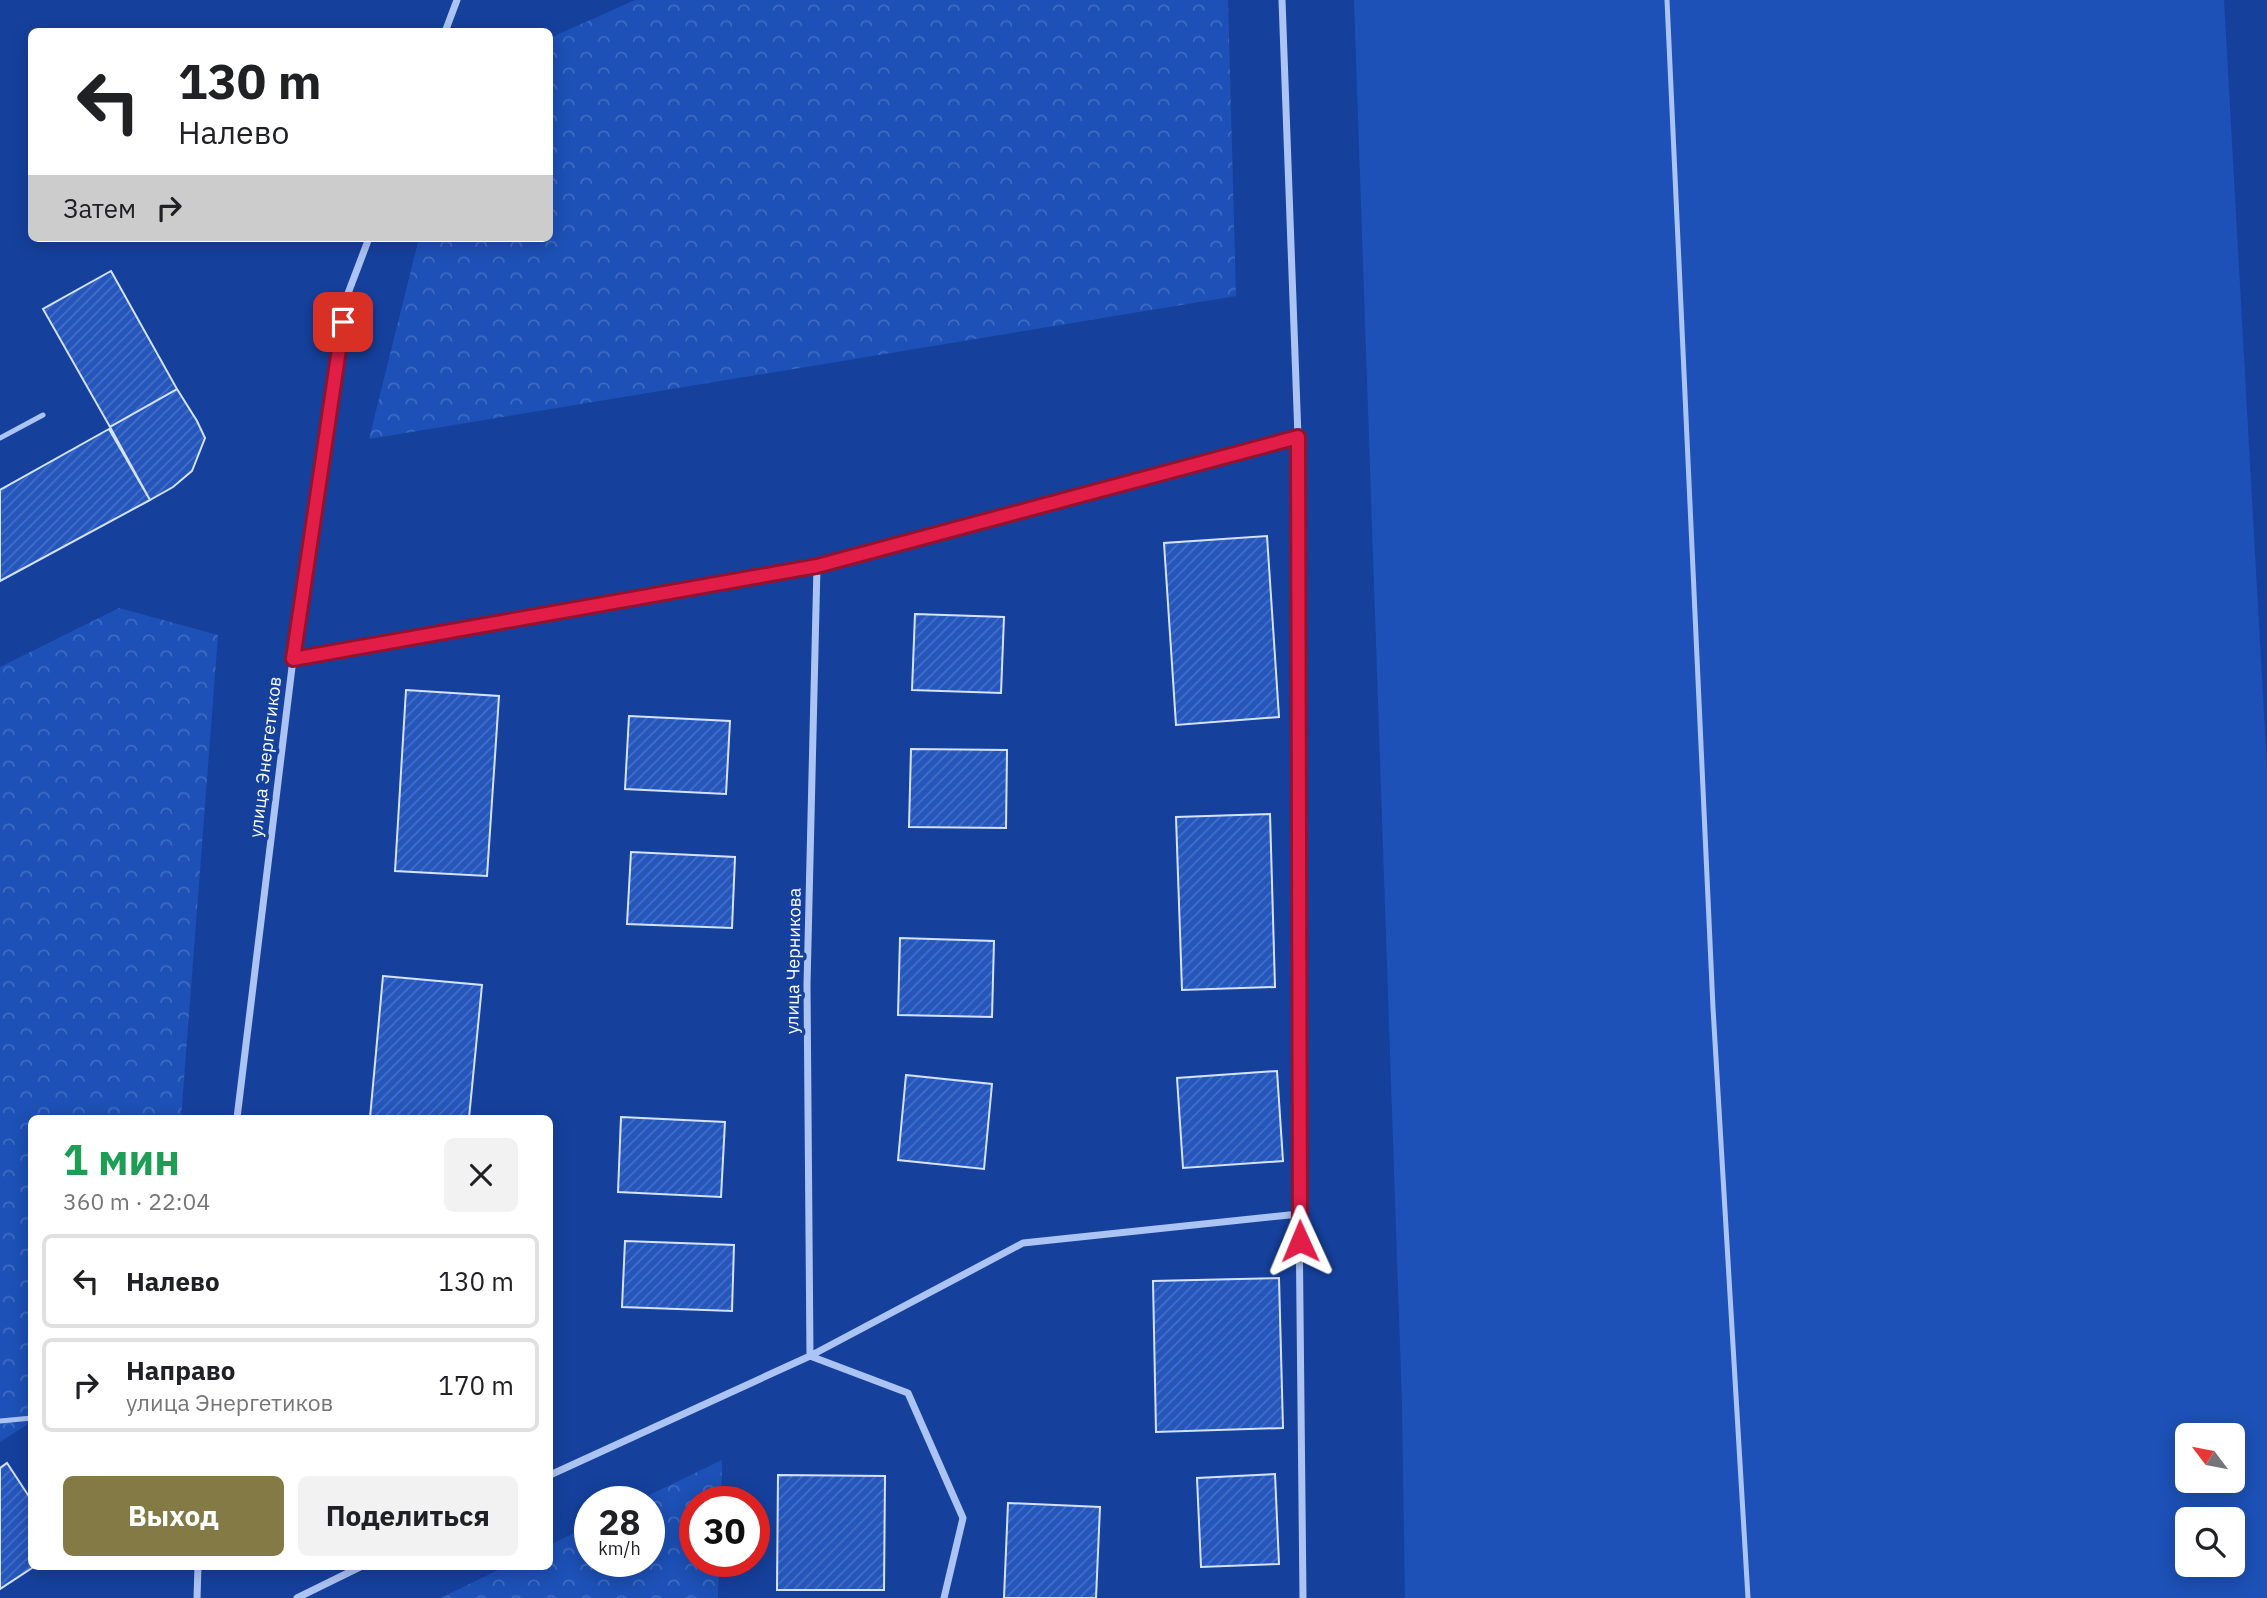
<!DOCTYPE html>
<html lang="ru">
<head>
<meta charset="utf-8">
<style>
	:root { --surface:#fff; --page:#f2f2f2; --text:#202124; --muted:#757577; --line:#e0e0e0; --accent:#847a46 }
	body { margin:0; font-family:"IBM Plex Sans",sans-serif; background:var(--page); color:var(--text); height:100vh; display:flex; flex-direction:column; font-size:26px; white-space:nowrap }
	* { box-sizing:border-box; margin:0 }
	p { font-size:23px; color:var(--muted) }
	.icon { flex:none; width:38px; height:38px; fill:none; stroke:currentColor; stroke-width:2; stroke-linecap:round; stroke-linejoin:round }
	.map { position:relative; flex:1; overflow:hidden }
	.drawer { position:absolute; left:28px; top:1115px; width:525px; height:455px; display:flex; flex-direction:column; background:var(--surface); border-radius:10px; box-shadow:0 4px 18px #0003 }
	.drawer>* { flex:none }
	.top-card { position:absolute; left:28px; top:28px; width:525px; height:214px; border-radius:10px; box-shadow:0 4px 18px #0003; background:#fff; color:var(--text); overflow:hidden }
	.needle { width:46px; rotate:302deg }
	.controls { position:absolute; left:2175px; top:1423px; display:grid; gap:14px }
	.controls a { display:grid; place-items:center; width:70px; height:70px; border-radius:10px; background:var(--surface); box-shadow:0 4px 18px #0003; font-size:35px }
	.speed { position:absolute; left:574px; top:1486px; display:flex; gap:14px; font-size:35px; font-weight:700; text-align:center }
	.speed>* { display:grid; place-content:center; width:91px; height:91px; border-radius:50%; background:var(--surface); box-shadow:0 4px 18px #0003; line-height:1 }
	.speed small { font-size:18px; font-weight:400 }
	.speed .limit { border:10px solid #d22; background:#fff; color:#111 }
	.pin { position:absolute; display:grid; place-items:center; width:60px; height:60px; color:#fff; margin:-30px; border-radius:14px; box-shadow:0 4px 10px #0006 }
	.me { position:absolute; width:77px; margin:-38px; rotate:359deg; stroke-linejoin:round; filter:drop-shadow(0 0 5px #0008) }
	.turn { display:flex; align-items:center; gap:24px; height:147px; padding:0 35px; font-size:32px }
	.turn .icon { width:91px; height:91px; stroke-width:2.5 }
	.turn b { display:block; font-size:49px; line-height:60px }
	.then { display:flex; align-items:center; height:66px; padding:0 35px; background:#0003; gap:14px; font-size:26px }
	.round { display:grid; place-items:center; flex:none; width:74px; height:74px; border-radius:10px; background:var(--page) }
	.overview { display:flex; align-items:center; justify-content:space-between; height:119px; padding:0 35px }
	h1 { font-size:42px; font-weight:800; line-height:52px; color:#1e9e55 }
	.cta { display:flex; gap:14px; margin-top:auto; padding:14px 35px }
	.cta a { flex:1; height:80px; border-radius:10px; background:var(--accent); color:#fff; font-size:28px; font-weight:800; line-height:80px; text-align:center }
	.cta a+a { background:var(--page); color:var(--text) }
	ul { padding:0; list-style:none }
	li { display:flex; align-items:center; gap:21px; height:94px; margin:0 14px 10px; padding:0 21px; border:4px solid var(--line); border-radius:10px }
	li div { flex:1 }
	li b { display:block; font-size:26px }
	li em { font-style:normal }
	.map>svg:first-child { display:block }
	.forest { fill:url(#forest-crowns) }
	.green { fill:#1d51b7; fill-rule:evenodd }
	.building { fill:url(#building-hatch); stroke:#d5e2fd; stroke-width:2 }
	.lines { fill:none; stroke-linecap:round; stroke-linejoin:round }
	.lane { stroke:#acc4f3; stroke-width:5 }
	.street { stroke:#acc4f3; stroke-width:7 }
	.route-casing { stroke:#92132f; stroke-width:18 }
	.route { stroke:#e11d48; stroke-width:12 }
	.labels { text-anchor:middle; dominant-baseline:central; stroke-width:7; stroke-linejoin:round; paint-order:stroke }
	.street-label { font-size:18px; fill:#fff; stroke:#15419d }
</style>
</head>
<body>
<div class="map">
<svg width="2267" height="1598" viewBox="0 0 2267 1598">
	<defs>
		<pattern id="forest-crowns" width="20" height="18" patternUnits="userSpaceOnUse" patternTransform="scale(1.75)"><rect width="20" height="18" fill="#1d51b7"/><path d="M2 6a3 3 0 1 1 6 0M12 15a3 3 0 1 1 6 0" fill="none" stroke="#3f6bc2"/></pattern>
		<pattern id="building-hatch" width="6" height="6" patternUnits="userSpaceOnUse" patternTransform="scale(1.75)"><rect width="6" height="6" fill="#2456bc"/><path d="M-1 1l2-2M0 6l6-6M5 7l2-2" fill="none" stroke="#456fc6"/></pattern>
	</defs>
	<rect width="100%" height="100%" fill="#15419d"/>
	<path class="forest" d="M 635,0 L 1228,0 L 1236,296 L 369,439 L 419,238 L 550,238 L 550,38 Z
		M 119,608 L 218,635 L 181,1118 L 32,1118 L 31,1422 L 0,1442 L 0,667 Z
		M 722,1460 L 721,1501 L 695,1502 L 695,1561 L 719,1561 L 718,1598 L 441,1598 L 506,1566 L 550,1566 L 550,1545 L 590,1525 L 590,1561 L 649,1561 L 649,1502 L 637,1501 Z"/>
	<path class="green" d="M 1354,0 L 2224,0 L 2267,767 L 2267,1598 L 1405,1598 L 1402,1404 ZM 2188,1435 L 2233,1435 L 2233,1480 L 2188,1480 ZM 2188,1519 L 2233,1519 L 2233,1564 L 2188,1564 Z"/>
	<path class="building" d="M 111,271 L 177,389 L 110,427 L 43,309 Z
		M 177,389 L 197,421 L 205,438 L 192,471 L 173,487 L 150,500 L 110,427 Z
		M 109,429 L 150,500 L 0,581 L 0,490 Z
		M 1267,536 L 1279,717 L 1176,725 L 1164,543 Z
		M 915,614 L 1004,617 L 1001,693 L 912,690 Z
		M 406,690 L 499,696 L 487,876 L 395,871 Z
		M 629,716 L 730,721 L 726,794 L 625,789 Z
		M 911,749 L 1007,750 L 1006,828 L 909,827 Z
		M 1270,814 L 1275,987 L 1182,990 L 1176,817 Z
		M 631,852 L 735,857 L 732,928 L 627,924 Z
		M 900,938 L 994,941 L 992,1017 L 898,1015 Z
		M 383,976 L 482,985 L 469,1118 L 370,1118 Z
		M 1277,1071 L 1283,1161 L 1183,1168 L 1177,1078 Z
		M 906,1075 L 992,1084 L 984,1169 L 898,1160 Z
		M 621,1117 L 725,1122 L 721,1197 L 618,1192 Z
		M 625,1241 L 734,1245 L 732,1311 L 622,1307 Z
		M 1279,1278 L 1283,1428 L 1156,1432 L 1153,1281 Z
		M 7,1463 L 32,1501 L 32,1566 L 35,1566 L 0,1589 L 0,1468 Z
		M 1275,1474 L 1279,1564 L 1201,1567 L 1197,1478 Z
		M 778,1475 L 885,1476 L 884,1590 L 777,1590 Z
		M 1008,1503 L 1100,1507 L 1096,1598 L 1004,1598 Z"/>
	<g class="lines">
		<path class="lane" d="M 1667,0 L 1713,1008 L 1748,1598
			M 0,438 L 43,415
			M 0,1421 L 32,1418"/>
		<path class="street" d="M 1282,0 L 1298,437 L 1299,1214 L 1303,1598
			M 445,32 L 457,0
			M 817,566 L 807,985 L 810,1356 L 908,1393 L 963,1518 L 944,1598
			M 293,659 L 817,566 L 1298,437
			M 237,1118 L 293,659 L 347,296 L 369,238
			M 550,1475 L 810,1356 L 1023,1243 L 1299,1214
			M 197,1598 L 198,1566
			M 297,1598 L 362,1566"/>
	</g>
	<g class="lines">
		<g class="route-casing">
			<path id="route" d="M 343,322 L 293,659 L 817,566 L 1298,437 L 1300,1241"/>
		</g>
		<use href="#route" class="route"/>
	</g>
	<g class="labels">
		<g class="street-label">
			<text transform="translate(265 757) rotate(-83)">улица Энергетиков</text>
			<text transform="translate(793 961) rotate(-89)">улица Черникова</text>
		</g>
	</g>
</svg>
<div class="controls">
<a><svg class="needle" viewBox="-14 -14 28 28"><path d="M0-13l5 13h-10z" fill="#e53935"/><path d="M0 13l5-13h-10z" fill="#757577"/></svg></a>
<a><svg class="icon" aria-label="search" viewBox="0 0 24 24"><circle cx="10" cy="10" r="6"/><path d="M15 15l6 6"/></svg></a>
</div>
<div class="speed"><div>28<small>km/h</small></div><div class="limit">30</div></div>
<div class="pin" style="left:343px;top:322px;background:#d93025"><svg class="icon" aria-label="arrive" viewBox="0 0 24 24"><path d="M6 21V4h12l-3 4 3 4H6"/></svg></div>
<svg class="me" style="left:1300px;top:1241px" viewBox="-20 -20 40 40"><path d="M0-17L14 15 0 8-14 15z" fill="#e11d48" stroke="#fff" stroke-width="4"/></svg>
<div class="top-card">
<div class="turn"><svg class="icon" aria-label="left" viewBox="0 0 24 24"><path d="M17 20v-9H6M10 6l-5 5 5 5"/></svg><div><b>130 m</b>Налево</div></div>
<div class="then">Затем<svg class="icon" aria-label="right" viewBox="0 0 24 24"><path d="M7 20v-9h11M14 6l5 5-5 5"/></svg></div>
</div>
<section class="drawer">
<div class="overview"><div><h1>1 мин</h1><p>360 m · 22:04</p></div><a class="round"><svg class="icon" aria-label="close" viewBox="0 0 24 24"><path d="M6 6l12 12M18 6L6 18"/></svg></a></div>
<ul>
<li><svg class="icon" aria-label="left" viewBox="0 0 24 24"><path d="M17 20v-9H6M10 6l-5 5 5 5"/></svg><div><b>Налево</b></div><em>130 m</em></li>
<li><svg class="icon" aria-label="right" viewBox="0 0 24 24"><path d="M7 20v-9h11M14 6l5 5-5 5"/></svg><div><b>Направо</b><p>улица Энергетиков</p></div><em>170 m</em></li>
</ul>
<div class="cta"><a>Выход</a><a>Поделиться</a></div>
</section>
</div>
</body>
</html>
